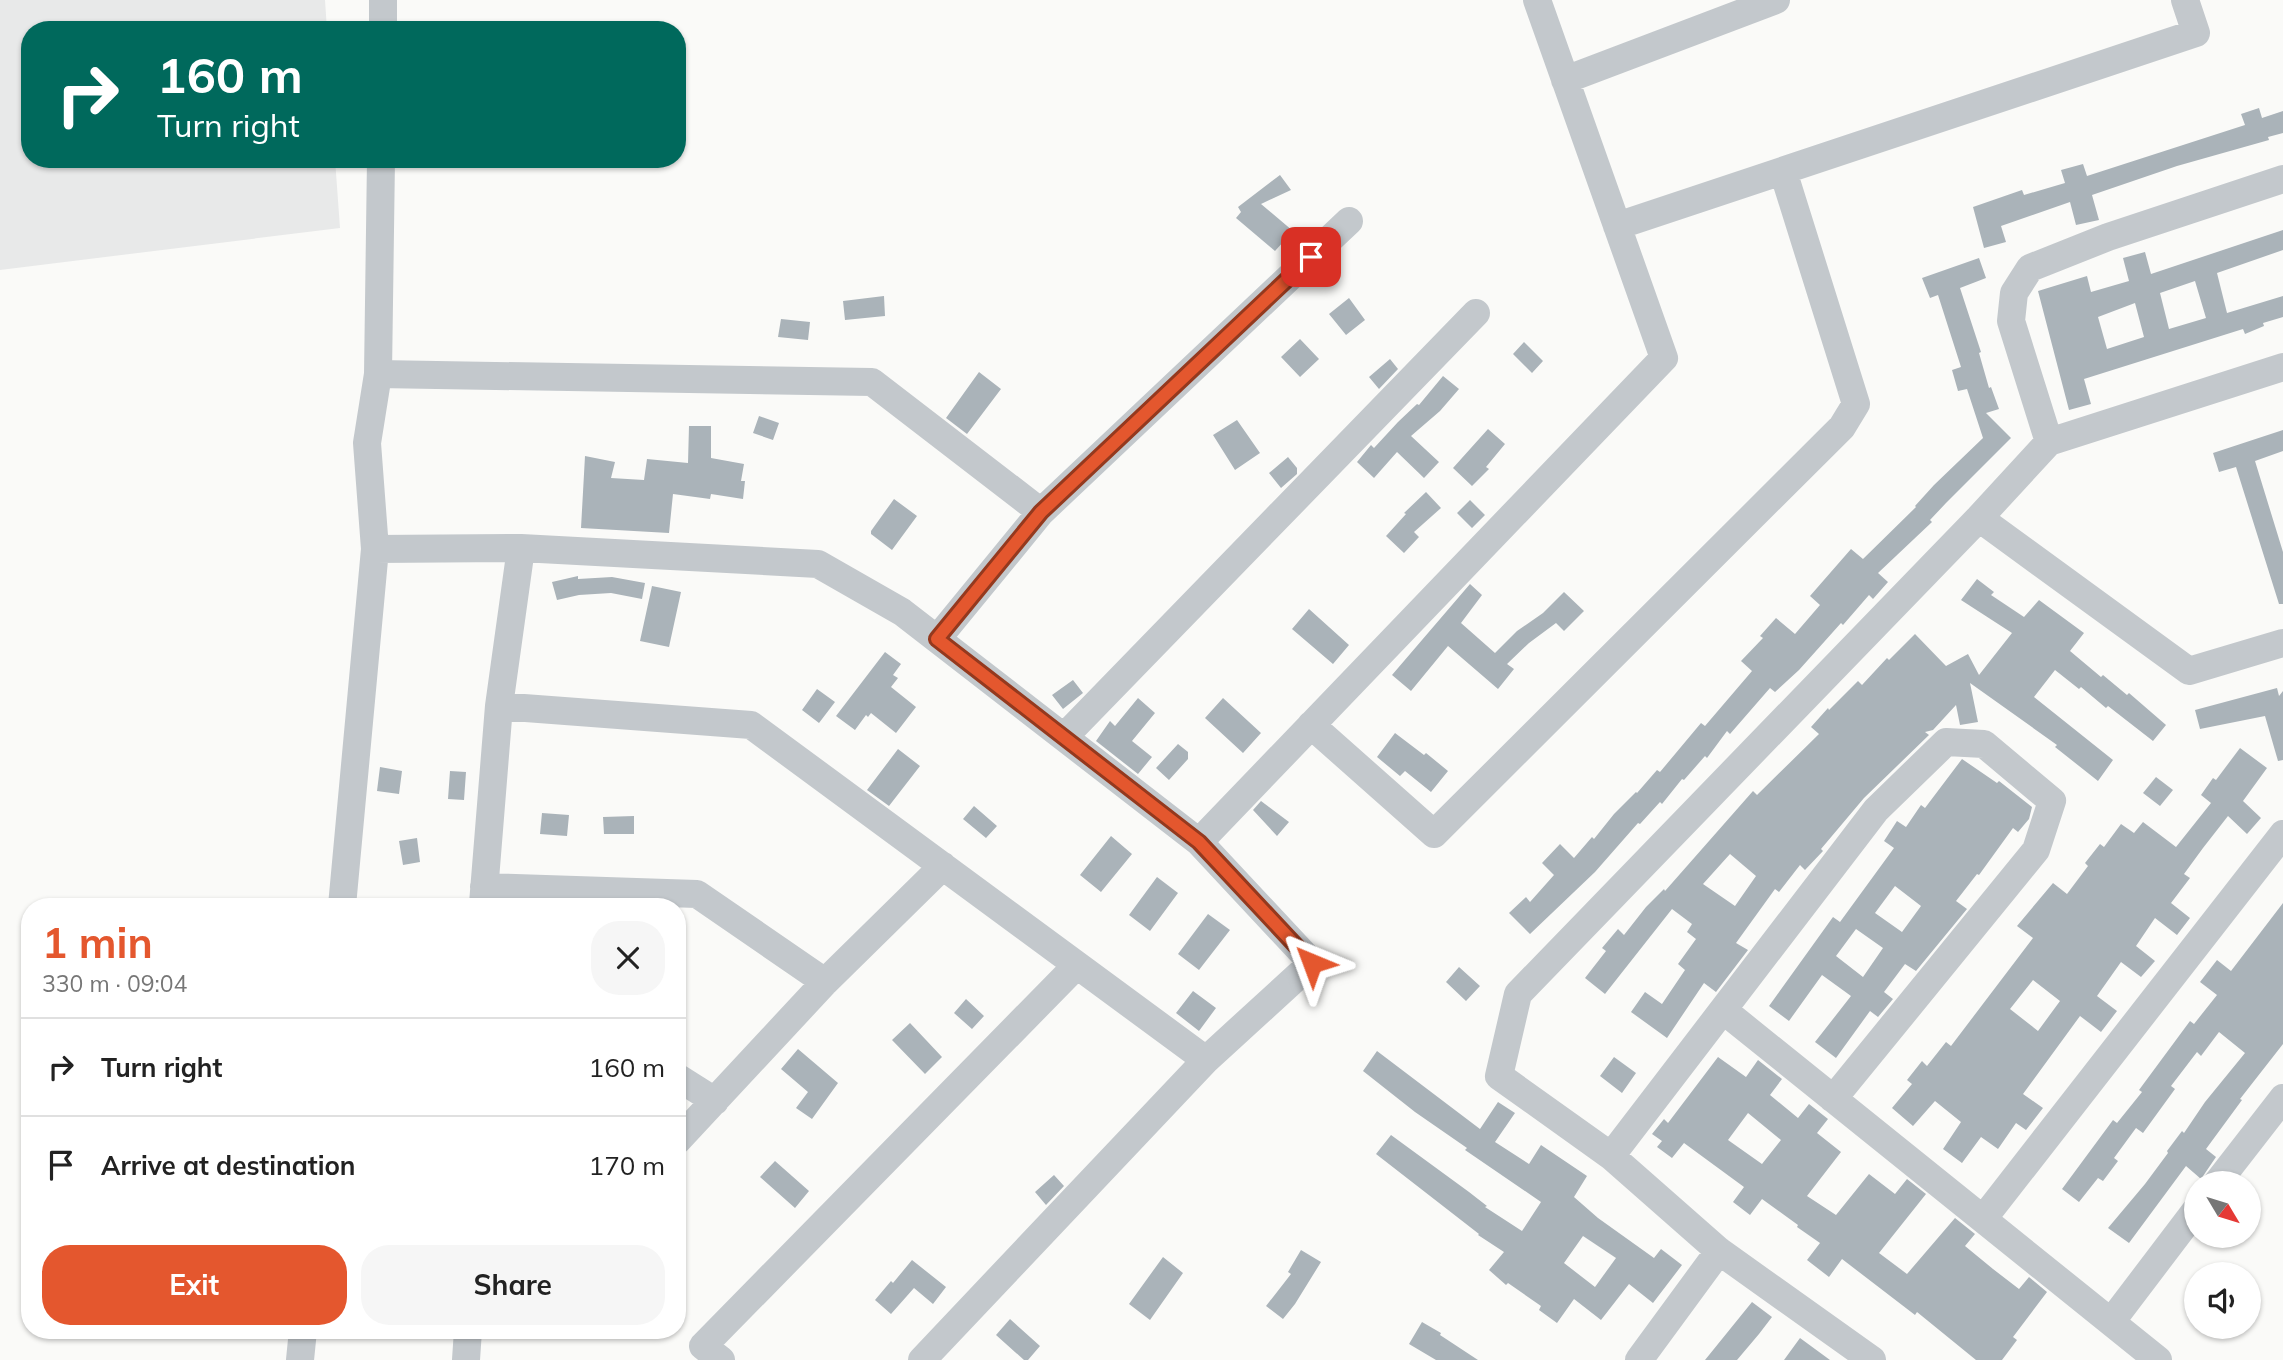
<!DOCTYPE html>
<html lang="en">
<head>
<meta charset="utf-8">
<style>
	:root { --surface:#fff; --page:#f6f6f6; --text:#222; --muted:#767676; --line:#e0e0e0; --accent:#e4572e }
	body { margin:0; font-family:Mulish,sans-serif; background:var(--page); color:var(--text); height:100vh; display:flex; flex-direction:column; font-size:26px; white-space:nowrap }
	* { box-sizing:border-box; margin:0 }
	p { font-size:23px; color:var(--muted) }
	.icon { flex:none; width:38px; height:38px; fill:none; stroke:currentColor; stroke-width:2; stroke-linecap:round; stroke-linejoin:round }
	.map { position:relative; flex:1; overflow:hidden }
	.details { position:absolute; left:21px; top:898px; width:665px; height:441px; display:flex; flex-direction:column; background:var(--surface); border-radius:28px; box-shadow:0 2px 5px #0004 }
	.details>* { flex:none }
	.guide { position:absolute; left:21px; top:21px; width:665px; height:147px; border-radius:28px; box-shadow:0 2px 5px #0004; background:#00695c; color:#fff; overflow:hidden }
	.needle { width:46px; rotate:128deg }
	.controls { position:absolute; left:2184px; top:1171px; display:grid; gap:14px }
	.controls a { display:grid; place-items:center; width:77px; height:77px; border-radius:50%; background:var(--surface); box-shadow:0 2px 5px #0004; font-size:35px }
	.pin { position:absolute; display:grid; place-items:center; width:60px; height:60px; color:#fff; margin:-30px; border-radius:14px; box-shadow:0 4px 10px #0006 }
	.me { position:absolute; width:77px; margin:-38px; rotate:316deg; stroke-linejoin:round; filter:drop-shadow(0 0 5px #0008) }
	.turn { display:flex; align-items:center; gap:24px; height:147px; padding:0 21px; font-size:32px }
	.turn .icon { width:91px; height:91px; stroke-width:2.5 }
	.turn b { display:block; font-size:49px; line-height:60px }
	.round { display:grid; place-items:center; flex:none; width:74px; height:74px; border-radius:28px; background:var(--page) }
	.headline { display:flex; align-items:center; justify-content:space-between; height:119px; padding:0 21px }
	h1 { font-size:42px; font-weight:700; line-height:52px; color:var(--accent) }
	.action { display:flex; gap:14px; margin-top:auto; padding:14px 21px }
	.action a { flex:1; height:80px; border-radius:28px; background:var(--accent); color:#fff; font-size:28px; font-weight:700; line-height:80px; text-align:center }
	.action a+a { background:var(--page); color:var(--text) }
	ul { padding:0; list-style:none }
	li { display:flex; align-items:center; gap:21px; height:98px; padding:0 21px; border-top:2px solid var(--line) }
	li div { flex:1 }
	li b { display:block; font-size:26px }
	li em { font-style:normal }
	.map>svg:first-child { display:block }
	.built { fill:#e8e9e9 }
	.building { fill:#aab3b9; fill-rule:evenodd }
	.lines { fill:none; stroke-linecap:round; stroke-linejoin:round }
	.minor { stroke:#c3c8cc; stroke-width:28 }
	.route-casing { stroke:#94391e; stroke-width:18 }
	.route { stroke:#e4572e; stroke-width:12 }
</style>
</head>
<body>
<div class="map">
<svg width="2283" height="1360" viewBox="0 0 2283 1360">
	<rect width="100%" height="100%" fill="#fafaf8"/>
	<path class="built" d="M 0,0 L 325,0 L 327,30 L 30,30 L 30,159 L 335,159 L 340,228 L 0,270 Z"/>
	<path class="building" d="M 2259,108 L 2262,118 L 2283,111 L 2283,133 L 2268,137 L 2269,140 L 2177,166 L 2092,195 L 2099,220 L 2076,225 L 2070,202 L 2001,226 L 2006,242 L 1984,248 L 1973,207 L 2022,190 L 2024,195 L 2065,183 L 2061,170 L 2083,164 L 2087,176 L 2245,125 L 2241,114 Z
		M 1280,175 L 1291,190 L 1261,204 L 1293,231 L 1275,251 L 1236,218 L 1241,212 L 1238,207 Z
		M 2283,230 L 2283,250 L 2217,273 L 2227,313 L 2283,296 L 2283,317 L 2263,323 L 2264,326 L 2245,334 L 2243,329 L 2084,379 L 2091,404 L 2069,410 L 2038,291 L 2087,276 L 2091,292 L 2129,281 L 2123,258 L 2145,252 L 2151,274 ZM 2195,281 L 2206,318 L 2169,329 L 2160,293 ZM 2135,303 L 2144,337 L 2107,349 L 2098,317 Z
		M 1979,258 L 1986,278 L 1960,288 L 1981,352 L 1979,353 L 1989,388 L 1991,387 L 1999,409 L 1986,413 L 2011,438 L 1946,503 L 1930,520 L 1932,522 L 1878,573 L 1888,582 L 1873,599 L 1869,595 L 1843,625 L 1841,623 L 1799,670 L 1775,692 L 1770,688 L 1730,734 L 1727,731 L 1707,758 L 1705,756 L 1684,780 L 1682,779 L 1662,804 L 1660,802 L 1640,824 L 1638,823 L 1595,872 L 1530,934 L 1509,913 L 1526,897 L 1530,902 L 1554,875 L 1542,863 L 1560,844 L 1574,858 L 1592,837 L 1594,839 L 1614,814 L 1636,792 L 1637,793 L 1657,770 L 1660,772 L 1701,723 L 1705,726 L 1752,671 L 1741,661 L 1763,638 L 1760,636 L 1776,618 L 1795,634 L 1820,605 L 1810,596 L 1851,549 L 1863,559 L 1916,507 L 1915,506 L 1934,485 L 1983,438 L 1967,389 L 1958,391 L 1952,370 L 1961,367 L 1938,295 L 1930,298 L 1922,278 Z
		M 884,296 L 885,316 L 845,320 L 843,301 Z
		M 1349,298 L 1365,320 L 1346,335 L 1329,314 Z
		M 781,319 L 810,322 L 808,340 L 778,337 Z
		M 1300,339 L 1319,359 L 1300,377 L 1281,357 Z
		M 1524,342 L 1543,361 L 1532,373 L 1513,354 Z
		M 1390,359 L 1398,369 L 1379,389 L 1369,377 Z
		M 979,372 L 1001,389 L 967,434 L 946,418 Z
		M 1443,376 L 1459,389 L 1440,411 L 1411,436 L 1439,462 L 1424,478 L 1397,452 L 1374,478 L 1357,462 L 1371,445 L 1374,448 L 1398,422 L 1417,404 L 1419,405 Z
		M 759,416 L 779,423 L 773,440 L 753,433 Z
		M 1237,420 L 1260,453 L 1235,470 L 1213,435 Z
		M 689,426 L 711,426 L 711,458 L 744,464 L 741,481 L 745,481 L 743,499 L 711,494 L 710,499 L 673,494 L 669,533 L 581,528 L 585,456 L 615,462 L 611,478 L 644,480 L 647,459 L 688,463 Z
		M 1488,429 L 1505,444 L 1486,467 L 1489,469 L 1472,486 L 1453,468 Z
		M 2283,430 L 2283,451 L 2255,461 L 2283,552 L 2283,604 L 2279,604 L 2236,467 L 2219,472 L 2213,453 Z
		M 1288,457 L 1297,468 L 1297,474 L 1281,488 L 1269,473 Z
		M 1426,492 L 1441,508 L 1414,532 L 1419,537 L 1404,553 L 1386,536 L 1406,514 L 1404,513 Z
		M 894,499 L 917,516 L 892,550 L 871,534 L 871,531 Z
		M 1470,500 L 1485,515 L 1472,528 L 1457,513 Z
		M 578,576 L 578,579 L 612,577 L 645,583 L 642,599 L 611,593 L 579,595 L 557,600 L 552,582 Z
		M 1977,579 L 1994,592 L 1991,595 L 2024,617 L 2039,600 L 2084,633 L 2070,651 L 2101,677 L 2103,675 L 2127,695 L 2129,693 L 2166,725 L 2153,741 L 2108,706 L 2106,708 L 2081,687 L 2079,689 L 2055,670 L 2034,697 L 2113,760 L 2098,781 L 2055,747 L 2057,745 L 1970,683 L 1978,722 L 1960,725 L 1956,705 L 1933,730 L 1925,732 L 1929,735 L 1864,798 L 1821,849 L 1823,851 L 1805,870 L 1800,865 L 1779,892 L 1775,889 L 1736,943 L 1748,950 L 1716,992 L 1704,983 L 1667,1038 L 1631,1012 L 1645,992 L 1662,1004 L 1685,970 L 1678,964 L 1696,939 L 1687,932 L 1692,924 L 1672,909 L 1605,994 L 1585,978 L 1606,951 L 1602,948 L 1618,929 L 1624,935 L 1646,907 L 1664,889 L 1665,891 L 1753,791 L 1757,795 L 1819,734 L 1811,727 L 1828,708 L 1829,710 L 1858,681 L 1862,685 L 1887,658 L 1889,660 L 1915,634 L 1946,666 L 1968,654 L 1979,675 L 2012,633 L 1961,600 ZM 1730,854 L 1756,876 L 1735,906 L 1703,884 Z
		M 1470,584 L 1482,595 L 1461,623 L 1495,653 L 1517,631 L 1543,613 L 1564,592 L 1584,611 L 1564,631 L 1556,623 L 1529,643 L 1507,664 L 1514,669 L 1498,689 L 1448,646 L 1411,691 L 1392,675 Z
		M 652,586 L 681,592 L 669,647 L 640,641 Z
		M 1309,609 L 1349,645 L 1333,664 L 1292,629 Z
		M 885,652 L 901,664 L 893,675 L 898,678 L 891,687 L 916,707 L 896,733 L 871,713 L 868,717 L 866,715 L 855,730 L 836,716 Z
		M 1073,680 L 1083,693 L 1063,709 L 1052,695 Z
		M 2277,688 L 2279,696 L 2283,691 L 2283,760 L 2278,761 L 2265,716 L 2200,729 L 2195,710 Z
		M 817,689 L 835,702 L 819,723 L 802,710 Z
		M 1138,698 L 1155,713 L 1132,741 L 1152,757 L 1138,774 L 1096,741 L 1110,721 L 1115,726 Z
		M 1223,698 L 1261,733 L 1243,753 L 1205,718 Z
		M 1395,733 L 1424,755 L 1426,753 L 1448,771 L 1431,792 L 1405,771 L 1400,776 L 1377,757 Z
		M 1178,744 L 1188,752 L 1188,759 L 1169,780 L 1156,768 Z
		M 2240,748 L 2267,768 L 2243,801 L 2261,818 L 2247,834 L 2228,816 L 2203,848 L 2184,874 L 2190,878 L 2171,903 L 2190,918 L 2177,935 L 2155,918 L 2136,946 L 2155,961 L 2141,977 L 2121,962 L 2097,996 L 2117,1011 L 2101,1032 L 2080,1016 L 2023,1094 L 2043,1108 L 2026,1130 L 2016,1123 L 1998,1149 L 1981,1137 L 1962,1163 L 1943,1149 L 1961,1122 L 1935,1101 L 1913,1126 L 1892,1108 L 1912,1084 L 1907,1080 L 1922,1061 L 1927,1066 L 1946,1042 L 1951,1046 L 2033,938 L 2017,926 L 2053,883 L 2067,894 L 2088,866 L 2085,863 L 2100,844 L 2104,847 L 2121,824 L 2134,833 L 2143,822 L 2176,847 L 2211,803 L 2201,795 L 2213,778 L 2216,780 ZM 2033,980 L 2060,1001 L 2038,1031 L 2010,1009 Z
		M 898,749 L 920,766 L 889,806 L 867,790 Z
		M 1962,759 L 1997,783 L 1999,781 L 2032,807 L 2029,819 L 2018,832 L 2013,828 L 1979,875 L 1977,874 L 1956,901 L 1967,909 L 1916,971 L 1905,964 L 1884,992 L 1893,999 L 1878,1017 L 1870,1011 L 1836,1058 L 1815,1042 L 1851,996 L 1822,975 L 1789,1021 L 1769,1006 L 1833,917 L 1840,922 L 1894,848 L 1884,841 L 1897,821 L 1906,827 L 1921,805 L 1925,808 ZM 1895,886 L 1921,906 L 1902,932 L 1875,913 ZM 1856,929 L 1883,948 L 1863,977 L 1836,956 Z
		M 380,767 L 402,771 L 399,794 L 377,791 Z
		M 450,771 L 466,772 L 464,800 L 448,799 Z
		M 2156,777 L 2173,790 L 2160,806 L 2143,793 Z
		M 1261,801 L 1289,822 L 1277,836 L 1253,810 Z
		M 974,806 L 997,826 L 986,838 L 963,819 Z
		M 542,813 L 569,815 L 567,836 L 540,834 Z
		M 634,816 L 634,834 L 604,834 L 603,817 Z
		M 1111,836 L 1132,854 L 1101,892 L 1080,875 Z
		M 417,838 L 420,862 L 403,865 L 399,841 Z
		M 1157,877 L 1178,893 L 1150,931 L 1129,915 Z
		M 2283,903 L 2283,1044 L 2240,1099 L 2242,1100 L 2206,1149 L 2216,1157 L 2201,1179 L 2186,1166 L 2129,1243 L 2108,1228 L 2145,1184 L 2168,1153 L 2167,1151 L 2182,1131 L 2184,1133 L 2205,1102 L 2245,1053 L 2219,1032 L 2201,1056 L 2197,1052 L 2171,1086 L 2175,1089 L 2143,1133 L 2136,1128 L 2114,1158 L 2118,1161 L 2103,1181 L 2098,1178 L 2079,1202 L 2062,1189 L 2113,1120 L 2117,1123 L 2142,1092 L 2139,1090 L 2190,1021 L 2194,1024 L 2217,995 L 2200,982 L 2217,960 L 2231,971 Z
		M 1208,914 L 1230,930 L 1199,970 L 1178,954 Z
		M 1459,967 L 1480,986 L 1466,1001 L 1446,982 Z
		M 1193,991 L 1216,1008 L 1199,1031 L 1176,1013 Z
		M 966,999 L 984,1016 L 972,1029 L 954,1013 Z
		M 910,1023 L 942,1057 L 925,1074 L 892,1040 Z
		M 798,1049 L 838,1083 L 812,1119 L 796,1108 L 808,1092 L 781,1069 Z
		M 1377,1051 L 1480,1129 L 1498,1102 L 1515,1113 L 1495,1142 L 1529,1164 L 1541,1145 L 1587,1176 L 1574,1197 L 1598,1218 L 1654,1258 L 1661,1249 L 1682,1265 L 1653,1303 L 1629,1284 L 1601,1320 L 1574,1299 L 1557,1323 L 1539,1310 L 1541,1306 L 1508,1283 L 1506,1285 L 1489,1270 L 1504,1252 L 1478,1235 L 1479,1234 L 1376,1154 L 1391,1135 L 1469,1192 L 1487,1206 L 1485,1207 L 1522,1231 L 1541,1202 L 1465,1150 L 1467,1148 L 1415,1112 L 1363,1071 ZM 1583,1236 L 1616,1258 L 1595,1287 L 1564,1263 Z
		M 1614,1057 L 1636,1073 L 1622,1093 L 1600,1076 Z
		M 1718,1057 L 1746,1077 L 1758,1060 L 1782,1079 L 1770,1095 L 1798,1118 L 1809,1104 L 1828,1119 L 1817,1133 L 1841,1152 L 1807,1196 L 1836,1215 L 1869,1174 L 1895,1194 L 1907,1179 L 1926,1194 L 1879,1253 L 1907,1274 L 1955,1218 L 1975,1234 L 1965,1246 L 1993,1269 L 2019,1289 L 2029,1277 L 2047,1292 L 2013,1337 L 2017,1340 L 2002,1360 L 1976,1360 L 1917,1312 L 1915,1315 L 1842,1259 L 1829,1277 L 1807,1260 L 1820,1243 L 1797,1227 L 1798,1225 L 1762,1199 L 1750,1215 L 1733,1202 L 1744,1187 L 1684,1143 L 1672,1158 L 1657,1147 L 1662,1141 L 1652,1134 L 1664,1119 L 1668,1123 ZM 1748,1113 L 1781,1140 L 1762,1164 L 1728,1140 Z
		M 775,1161 L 809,1191 L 795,1208 L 760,1177 Z
		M 1054,1175 L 1064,1186 L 1046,1205 L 1035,1192 Z
		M 1301,1250 L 1321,1262 L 1295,1304 L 1283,1319 L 1266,1306 L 1291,1274 L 1288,1272 Z
		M 1163,1257 L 1183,1273 L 1150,1320 L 1129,1304 Z
		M 912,1260 L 946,1287 L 933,1304 L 914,1288 L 891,1314 L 875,1300 L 891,1281 L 893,1283 Z
		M 1752,1302 L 1772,1317 L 1759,1334 L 1737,1360 L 1705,1360 Z
		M 1010,1319 L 1040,1346 L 1028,1360 L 1024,1360 L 996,1335 Z
		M 1422,1322 L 1441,1333 L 1440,1335 L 1478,1360 L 1436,1360 L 1409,1344 Z
		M 1800,1338 L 1830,1360 L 1784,1360 Z"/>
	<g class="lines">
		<path class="minor" d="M 383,30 L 383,0
			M 1565,80 L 1776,0
			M 1617,226 L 2196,33 L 2185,0
			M 378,374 L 872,382 L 1041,512
			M 2049,442 L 2011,321 L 2014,293 L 2030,268 L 2108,237 L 2283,179
			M 1979,518 L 2189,671 L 2283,643
			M 375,549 L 521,548 L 818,564 L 902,612 L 1199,842 L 1312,963 L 1206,1060 L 922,1360
			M 937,639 L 1041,512 L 1349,221
			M 499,706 L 751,725 L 1206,1060
			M 1311,725 L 1434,834 L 1842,427 L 1856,404 L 1783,171
			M 1064,737 L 1476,313
			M 1199,842 L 1664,358 L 1537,0
			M 484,887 L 697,894 L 825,982
			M 483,904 L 499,706 L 521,548
			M 342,906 L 375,549 L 367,443 L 378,374 L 381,159
			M 1723,1010 L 2158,1360
			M 677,1077 L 715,1101
			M 677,1141 L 825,982 L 943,866
			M 1611,1156 L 1876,810 L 1946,742 L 1984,744 L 2052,801 L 2036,850 L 1833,1099
			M 2217,1183 L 2283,1098
			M 1983,1219 L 2283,834
			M 2111,1322 L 2196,1210
			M 300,1360 L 303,1330
			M 466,1360 L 468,1330
			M 721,1360 L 703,1346 L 1077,965
			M 1639,1360 L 1719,1251
			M 1872,1360 L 1719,1251 L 1611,1156 L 1499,1076 L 1518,994 L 1979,518 L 2049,442 L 2283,367"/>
	</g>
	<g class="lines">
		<g class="route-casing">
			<path id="route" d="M 1311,257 L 1041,512 L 937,639 L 1199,842 L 1312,963"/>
		</g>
		<use href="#route" class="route"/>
	</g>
</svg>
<div class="controls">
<a><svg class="needle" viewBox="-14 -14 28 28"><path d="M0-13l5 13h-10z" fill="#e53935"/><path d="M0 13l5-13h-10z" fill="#767676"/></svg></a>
<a><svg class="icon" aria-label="sound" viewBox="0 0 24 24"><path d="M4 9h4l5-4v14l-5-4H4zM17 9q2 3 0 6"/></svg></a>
</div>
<div class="pin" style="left:1311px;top:257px;background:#d93025"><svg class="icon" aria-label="arrive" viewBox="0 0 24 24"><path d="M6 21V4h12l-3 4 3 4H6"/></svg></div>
<svg class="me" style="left:1312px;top:963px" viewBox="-20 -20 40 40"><path d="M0-17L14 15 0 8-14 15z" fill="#e4572e" stroke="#fff" stroke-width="4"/></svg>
<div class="guide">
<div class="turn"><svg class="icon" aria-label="right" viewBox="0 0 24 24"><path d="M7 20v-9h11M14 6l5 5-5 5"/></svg><div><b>160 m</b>Turn right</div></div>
</div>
<section class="details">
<div class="headline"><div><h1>1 min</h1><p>330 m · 09:04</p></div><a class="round"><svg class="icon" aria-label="close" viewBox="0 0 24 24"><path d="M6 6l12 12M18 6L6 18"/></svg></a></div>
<ul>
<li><svg class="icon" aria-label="right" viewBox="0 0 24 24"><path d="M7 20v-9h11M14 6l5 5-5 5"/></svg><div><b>Turn right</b></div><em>160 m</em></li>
<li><svg class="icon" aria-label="arrive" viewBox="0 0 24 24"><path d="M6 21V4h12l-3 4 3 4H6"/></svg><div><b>Arrive at destination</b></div><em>170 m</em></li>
</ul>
<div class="action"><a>Exit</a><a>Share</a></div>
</section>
</div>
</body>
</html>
